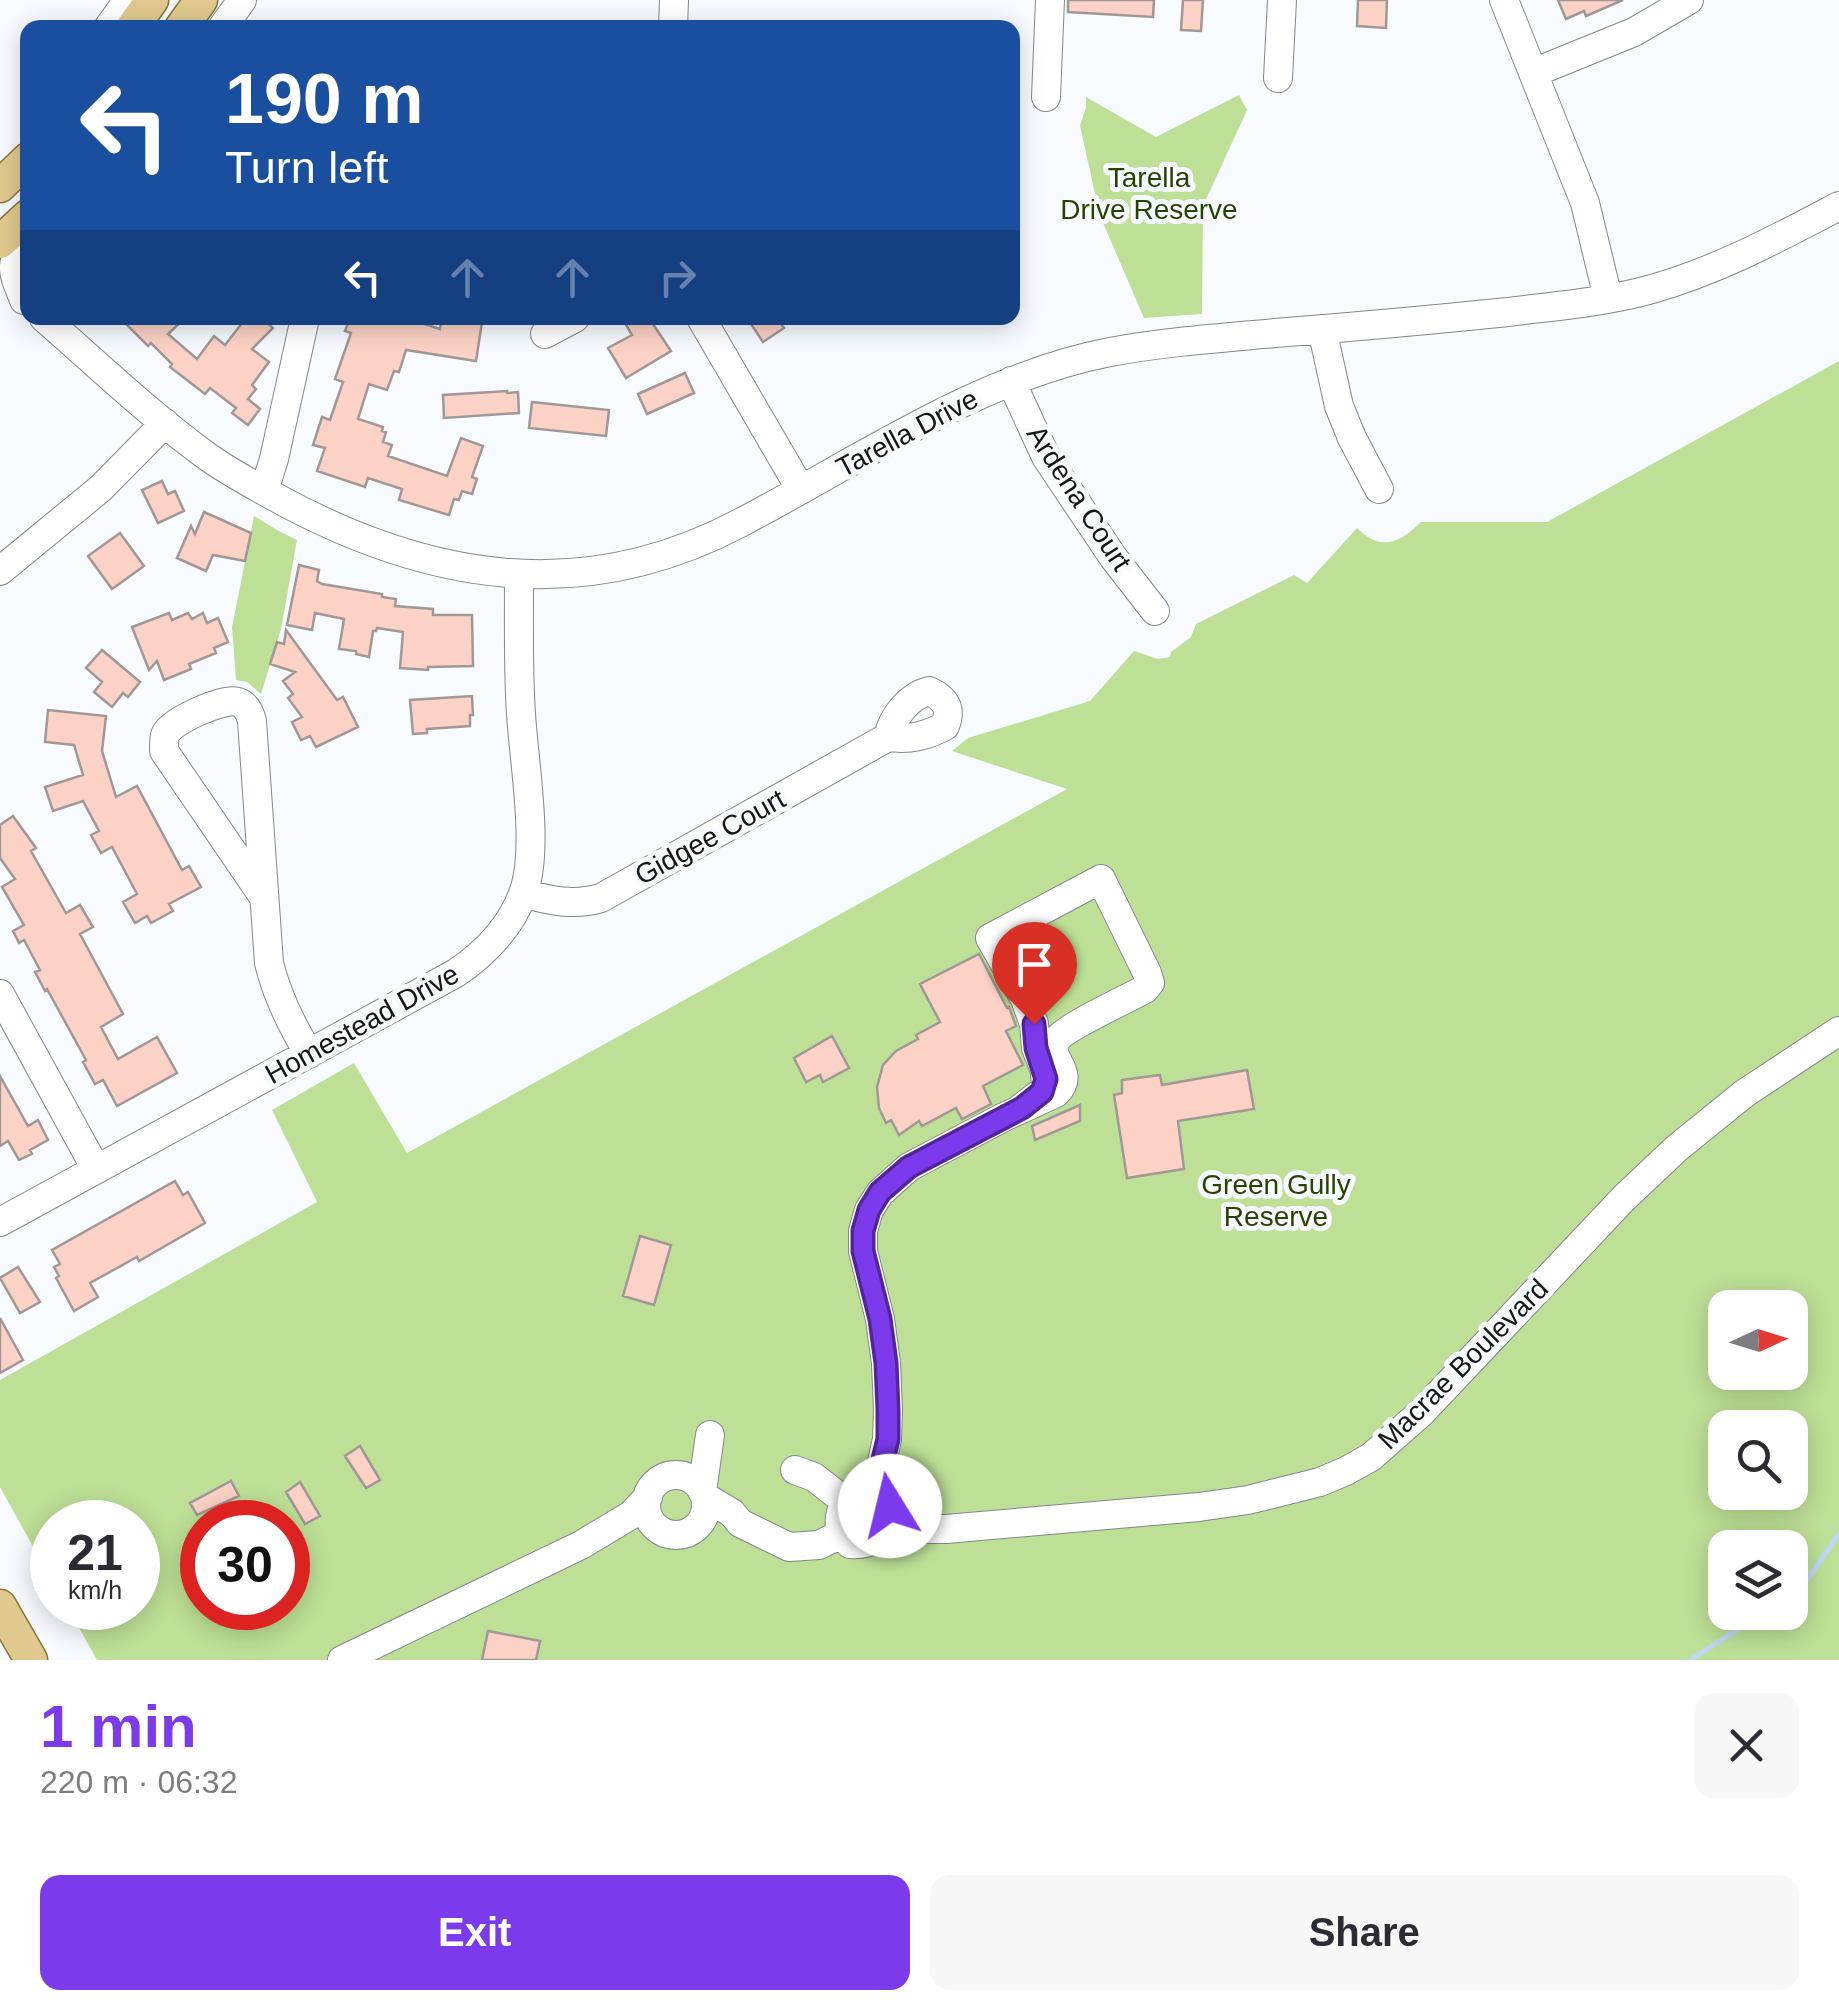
<!DOCTYPE html>
<html lang="en">
<head>
<meta charset="utf-8">
<style>
	:root { --surface:#fff; --page:#f7f7f7; --text:#2b2b33; --muted:#7c7c81; --accent:#7c3aed }
	body { margin:0; font-family:Helvetica,sans-serif; background:var(--page); color:var(--text); height:100vh; display:flex; flex-direction:column; font-size:38px; white-space:nowrap }
	* { box-sizing:border-box; margin:0 }
	p { font-size:32px; color:var(--muted) }
	.icon { flex:none; width:55px; height:55px; fill:none; stroke:currentColor; stroke-width:2; stroke-linecap:round; stroke-linejoin:round }
	.map { position:relative; height:1660px; overflow:hidden }
	.panel { display:flex; flex-direction:column; background:var(--surface); flex:1 }
	.panel>* { flex:none }
	.guide { position:absolute; left:20px; top:20px; width:1000px; height:305px; border-radius:20px; box-shadow:0 5px 25px #0003; background:#1a4fa0; color:#fff; overflow:hidden }
	.needle { width:65px; rotate:86deg }
	.tools { position:absolute; left:1708px; top:1290px; display:grid; gap:20px }
	.tools a { display:grid; place-items:center; width:100px; height:100px; border-radius:20px; background:var(--surface); box-shadow:0 5px 25px #0003; font-size:50px }
	.speed { position:absolute; left:30px; top:1500px; display:flex; gap:20px; font-size:50px; font-weight:700; text-align:center }
	.speed>* { display:grid; place-content:center; width:130px; height:130px; border-radius:50%; background:var(--surface); box-shadow:0 5px 25px #0003; line-height:1 }
	.speed small { font-size:25px; font-weight:400 }
	.speed .limit { border:15px solid #d22; background:#fff; color:#111 }
	.pin { position:absolute; display:grid; place-items:center; width:85px; height:85px; color:#fff; margin:-102px -42px; border-radius:50% 50% 50% 0; rotate:-45deg; box-shadow:0 0 10px #0007 }
	.pin .icon { rotate:45deg }
	.me { position:absolute; width:110px; margin:-55px; rotate:351deg; stroke-linejoin:round; filter:drop-shadow(0 0 8px #0008) }
	.turn { display:flex; align-items:center; gap:35px; height:210px; padding:0 40px; font-size:45px }
	.turn .icon { width:130px; height:130px; stroke-width:2.5 }
	.turn b { display:block; font-size:70px; line-height:85px }
	.lanes { display:flex; align-items:center; height:95px; padding:0 40px; background:#0003; justify-content:center; gap:50px; direction:ltr }
	.lanes .off { opacity:.35 }
	.round { display:grid; place-items:center; flex:none; width:105px; height:105px; border-radius:20px; background:var(--page) }
	.headline { display:flex; align-items:center; justify-content:space-between; height:170px; padding:0 40px }
	h1 { font-size:60px; font-weight:600; line-height:75px; color:var(--accent) }
	.action { display:flex; gap:20px; margin-top:auto; padding:20px 40px }
	.action a { flex:1; height:115px; border-radius:20px; background:var(--accent); color:#fff; font-size:40px; font-weight:600; line-height:115px; text-align:center }
	.action a+a { background:var(--page); color:var(--text) }
	.map>svg:first-child { display:block }
	.green { fill:#bde096; fill-rule:evenodd }
	.lines { fill:none; stroke-linecap:round; stroke-linejoin:round }
	.stream { stroke:#c0d6f6; stroke-width:5 }
	.building { fill:#fbd2c5; stroke:#a09896; stroke-width:2.5 }
	.minor-casing { stroke:#82878b; stroke-width:30 }
	.major-casing { stroke:#8a7333; stroke-width:35 }
	.minor { stroke:#fff; stroke-width:28 }
	.major { stroke:#dfc98e; stroke-width:32 }
	.route-casing { stroke:#51269a; stroke-width:25 }
	.route { stroke:#7c3aed; stroke-width:18 }
	.labels { text-anchor:middle; dominant-baseline:central; stroke-width:10; stroke-linejoin:round; paint-order:stroke }
	.park-label { font-size:28px; fill:#2a4200; stroke:#f7fbff }
	.street-label { font-size:28px; fill:#141618; stroke:#f7fbff }
</style>
</head>
<body>
<div class="map">
<svg width="1839" height="1660" viewBox="0 0 1839 1660">
	<rect width="100%" height="100%" fill="#f7fbff"/>
	<path class="green" d="M 1239,95 L 1247,110 L 1203,206 L 1202,314 L 1144,318 L 1100,216 L 1080,126 L 1086,107 L 1086,97 L 1156,137 Z
		M 1839,361 L 1839,1660 L 97,1660 L 68,1608 L 138,1608 L 138,1522 L 52,1522 L 52,1581 L 0,1487 L 0,1380 L 317,1202 L 272,1110 L 354,1063 L 407,1153 L 1067,789 L 952,751 L 968,738 L 1090,701 L 1134,651 L 1158,659 L 1170,657 L 1171,652 L 1191,637 L 1196,624 L 1294,575 L 1307,583 L 1357,528 C 1381,552 1400,543 1421,522 L 1547,522 ZM 1725,1308 L 1790,1308 L 1790,1372 L 1725,1372 ZM 1725,1428 L 1790,1428 L 1790,1492 L 1725,1492 ZM 202,1522 L 288,1522 L 288,1608 L 202,1608 ZM 1725,1548 L 1790,1548 L 1790,1612 L 1725,1612 Z
		M 254,516 L 277,530 L 297,540 L 281,629 L 261,694 L 247,682 L 236,680 L 232,627 Z"/>
	<g class="lines">
		<path class="stream" d="M 1790,1596 L 1800,1590 L 1839,1534
			M 1690,1660 L 1765,1612"/>
	</g>
	<path class="building" d="M 1068,0 L 1154,0 L 1153,17 L 1068,12 Z
		M 1183,0 L 1203,0 L 1201,31 L 1181,30 Z
		M 1358,0 L 1387,0 L 1386,28 L 1357,26 Z
		M 1558,0 L 1623,0 L 1586,16 L 1584,11 L 1566,19 Z
		M 120,318 L 185,318 L 168,334 L 197,359 L 214,336 L 225,345 L 246,318 L 262,318 L 273,328 L 252,349 L 269,362 L 252,385 L 256,389 L 248,399 L 260,409 L 248,425 L 232,413 L 236,408 L 210,388 L 205,394 L 170,367 L 172,364 L 151,343 L 148,346 Z
		M 350,318 L 406,318 L 440,329 L 442,318 L 482,322 L 476,361 L 406,350 L 399,372 L 394,371 L 387,390 L 369,384 L 358,419 L 383,427 L 382,431 L 386,432 L 383,442 L 392,445 L 388,456 L 447,476 L 461,438 L 483,446 L 472,477 L 477,479 L 472,494 L 462,491 L 459,500 L 454,499 L 449,515 L 399,500 L 402,489 L 368,478 L 365,487 L 317,471 L 325,448 L 313,445 L 322,417 L 330,420 L 343,382 L 335,379 L 351,333 L 345,331 Z
		M 622,318 L 649,318 L 671,351 L 626,378 L 608,348 L 632,335 Z
		M 747,318 L 777,318 L 784,328 L 763,342 Z
		M 685,373 L 694,393 L 647,414 L 638,394 Z
		M 507,391 L 507,393 L 518,392 L 519,413 L 444,418 L 443,395 Z
		M 532,402 L 609,410 L 606,436 L 529,428 Z
		M 162,481 L 168,494 L 175,491 L 184,511 L 158,523 L 142,490 Z
		M 204,512 L 251,533 L 245,561 L 213,555 L 206,571 L 177,558 L 191,526 L 195,534 Z
		M 120,533 L 144,566 L 112,589 L 88,556 Z
		M 299,565 L 319,570 L 317,581 L 322,584 L 382,594 L 382,597 L 396,599 L 395,606 L 433,609 L 433,615 L 472,615 L 473,666 L 428,667 L 428,670 L 400,668 L 403,632 L 377,628 L 376,631 L 373,631 L 369,657 L 356,654 L 356,651 L 339,649 L 344,619 L 315,613 L 312,630 L 287,625 Z
		M 169,613 L 172,620 L 188,613 L 192,619 L 203,613 L 207,623 L 218,618 L 228,642 L 214,648 L 216,653 L 189,664 L 191,669 L 164,680 L 157,661 L 149,670 L 132,627 Z
		M 286,630 L 337,700 L 343,697 L 358,727 L 316,747 L 310,736 L 301,740 L 292,722 L 302,717 L 288,698 L 293,694 L 283,681 L 295,672 L 270,664 L 277,642 L 284,644 Z
		M 102,650 L 140,682 L 128,697 L 123,693 L 112,707 L 94,692 L 102,682 L 86,668 Z
		M 472,696 L 473,715 L 470,715 L 470,726 L 427,729 L 427,733 L 413,734 L 410,700 Z
		M 48,710 L 106,716 L 102,751 L 116,797 L 137,786 L 182,870 L 189,866 L 201,887 L 169,904 L 173,911 L 151,923 L 147,916 L 135,923 L 123,902 L 137,894 L 112,847 L 101,853 L 91,835 L 99,831 L 83,801 L 53,811 L 45,787 L 83,775 L 74,745 L 45,742 Z
		M 13,816 L 36,848 L 31,851 L 66,913 L 80,905 L 93,927 L 80,934 L 123,1014 L 101,1027 L 118,1059 L 157,1037 L 177,1073 L 117,1106 L 103,1080 L 95,1084 L 83,1062 L 86,1060 L 47,989 L 45,991 L 35,972 L 40,970 L 24,940 L 19,943 L 13,931 L 24,925 L 2,887 L 15,879 L 0,858 L 0,825 Z
		M 979,954 L 1007,1008 L 1009,1007 L 1016,1026 L 1006,1031 L 1023,1065 L 983,1086 L 991,1104 L 962,1119 L 956,1108 L 922,1126 L 919,1121 L 899,1135 L 891,1120 L 886,1123 L 879,1108 L 877,1087 L 883,1065 L 896,1051 L 918,1039 L 916,1035 L 940,1022 L 920,984 Z
		M 832,1036 L 849,1068 L 823,1082 L 820,1075 L 806,1082 L 794,1058 Z
		M 1247,1070 L 1254,1109 L 1178,1121 L 1184,1169 L 1127,1178 L 1114,1095 L 1122,1093 L 1122,1080 L 1160,1075 L 1162,1085 Z
		M 0,1076 L 28,1126 L 38,1120 L 48,1140 L 30,1150 L 32,1154 L 19,1160 L 8,1141 L 0,1146 Z
		M 1080,1105 L 1080,1121 L 1035,1140 L 1032,1126 Z
		M 175,1181 L 183,1195 L 188,1192 L 205,1223 L 139,1261 L 137,1257 L 90,1283 L 98,1297 L 74,1311 L 56,1278 L 59,1276 L 54,1267 L 60,1264 L 52,1250 Z
		M 640,1236 L 671,1245 L 654,1305 L 623,1296 Z
		M 18,1267 L 40,1302 L 20,1313 L 0,1278 Z
		M 0,1318 L 23,1360 L 0,1373 Z
		M 360,1446 L 380,1480 L 366,1488 L 345,1456 Z
		M 231,1481 L 239,1496 L 197,1515 L 190,1503 Z
		M 300,1482 L 320,1516 L 305,1524 L 286,1492 Z
		M 488,1631 L 540,1641 L 536,1660 L 482,1660 Z"/>
	<g class="lines">
		<g class="minor-casing">
			<path id="minor" d="M 1504,0 L 1585,203 L 1608,298
				M 108,28 L 128,0
				M 222,28 L 242,0
				M 673,28 L 674,0
				M 1533,73 L 1634,32 L 1689,0
				M 1278,78 L 1282,0
				M 1046,97 L 1050,0
				M 24,300 C 14,274 6,264 28,241
				M 44,318 C 98,365 150,415 208,457 C 229,472 252,484 275,497 C 426,580 581,607 740,523 C 857,462 979,377 1110,352 C 1164,342 1220,338 1275,333 C 1353,327 1430,320 1508,312 C 1556,306 1606,302 1652,289 C 1719,270 1778,238 1839,206
				M 701,318 L 801,490
				M 1322,329 L 1339,406 L 1352,438 L 1379,489
				M 545,334 L 575,318
				M 1011,381 L 1046,457 L 1113,557 L 1155,611
				M 264,491 L 274,459 L 305,318
				M 0,571 L 101,488 L 165,423
				M 523,893 C 550,901 574,906 601,898 L 888,737 C 910,740 926,736 945,726 C 952,708 946,699 929,691 C 909,696 893,716 888,737
				M 263,896 L 164,751 C 164,749 164,737 165,735 C 170,721 225,697 238,702 C 247,705 250,713 252,721 L 269,963 C 277,996 292,1026 309,1054
				M 0,994 L 96,1169
				M 0,1222 L 456,973 C 486,953 512,925 524,891 C 539,846 524,763 521,714 C 518,668 519,621 519,575
				M 795,1470 L 814,1477 L 846,1502
				M646 1505a30 30 0 1 1 60 0a30 30 0 1 1-60 0Z
				M 863,1489 C 908,1489 894,1549 850,1544 C 831,1523 840,1501 863,1489 Z
				M 876,1489 L 887,1439 L 888,1410 L 886,1363 L 880,1319 L 863,1251 L 863,1231 L 869,1210 L 880,1193 L 909,1167 L 1004,1117 L 1056,1093 C 1077,1072 1047,1060 1055,1042 C 1061,1029 1129,998 1145,989 L 1150,983 L 1147,973 L 1101,879 L 990,938 L 1025,999 L 1034,1024 L 1036,1048 L 1045,1071 L 1046,1086 L 1042,1092 L 1021,1108
				M 702,1491 L 710,1435
				M 705,1497 L 732,1513 L 740,1523 L 789,1547 L 819,1545 L 841,1534
				M 888,1521 L 924,1529 L 946,1529 L 1199,1507 L 1248,1500 L 1320,1482 L 1346,1471 L 1371,1457 L 1422,1412 L 1624,1198 L 1677,1148 L 1745,1093 L 1839,1031
				M 342,1660 L 581,1545 L 631,1515 L 648,1497"/>
		</g>
		<g class="major-casing">
			<path id="major" d="M 132,28 L 152,0
				M 181,28 L 201,0
				M 0,186 L 28,159
				M 0,242 L 28,216
				M 0,1606 L 31,1660"/>
		</g>
		<use href="#minor" class="minor"/>
		<use href="#major" class="major"/>
	</g>
	<g class="lines">
		<g class="route-casing">
			<path id="route" d="M 890,1506 L 888,1499 L 876,1489 L 888,1439 L 888,1410 L 886,1363 L 880,1319 L 863,1251 L 863,1231 L 869,1210 L 880,1192 L 909,1167 L 1022,1108 L 1042,1092 L 1046,1079 L 1036,1048 L 1034,1024"/>
		</g>
		<use href="#route" class="route"/>
	</g>
	<g class="labels">
		<g class="park-label">
			<text x="1149" y="177">Tarella<tspan x="1149" dy="32">Drive Reserve</tspan></text>
			<text x="1276" y="1184">Green Gully<tspan x="1276" dy="32">Reserve</tspan></text>
		</g>
		<g class="street-label">
			<text transform="translate(907 433) rotate(-28)">Tarella Drive</text>
			<text transform="translate(1079 498) rotate(57)">Ardena Court</text>
			<text transform="translate(710 837) rotate(-29)">Gidgee Court</text>
			<text transform="translate(362 1024) rotate(-29)">Homestead Drive</text>
			<text transform="translate(1463 1364) rotate(-45)">Macrae Boulevard</text>
		</g>
	</g>
</svg>
<div class="tools">
<a><svg class="needle" viewBox="-14 -14 28 28"><path d="M0-13l5 13h-10z" fill="#e53935"/><path d="M0 13l5-13h-10z" fill="#7c7c81"/></svg></a>
<a><svg class="icon" aria-label="search" viewBox="0 0 24 24"><circle cx="10" cy="10" r="6"/><path d="M15 15l6 6"/></svg></a>
<a><svg class="icon" aria-label="layers" viewBox="0 0 24 24"><path d="M12 4l9 5-9 5-9-5zM3 14l9 5 9-5"/></svg></a>
</div>
<div class="speed"><div>21<small>km/h</small></div><div class="limit">30</div></div>
<div class="pin" style="left:1034px;top:1024px;background:#d93025"><svg class="icon" aria-label="arrive" viewBox="0 0 24 24"><path d="M6 21V4h12l-3 4 3 4H6"/></svg></div>
<svg class="me" style="left:890px;top:1506px" viewBox="-20 -20 40 40"><circle r="19" fill="#fff"/><path d="M0-13L10 11 0 6-10 11z" fill="#7c3aed"/></svg>
<div class="guide">
<div class="turn"><svg class="icon" aria-label="left" viewBox="0 0 24 24"><path d="M17 20v-9H6M10 6l-5 5 5 5"/></svg><div><b>190 m</b>Turn left</div></div>
<div class="lanes"><svg class="icon" aria-label="left" viewBox="0 0 24 24"><path d="M17 20v-9H6M10 6l-5 5 5 5"/></svg><svg class="icon off" aria-label="ahead" viewBox="0 0 24 24"><path d="M12 20V5M6 11l6-6 6 6"/></svg><svg class="icon off" aria-label="ahead" viewBox="0 0 24 24"><path d="M12 20V5M6 11l6-6 6 6"/></svg><svg class="icon off" aria-label="right" viewBox="0 0 24 24"><path d="M7 20v-9h11M14 6l5 5-5 5"/></svg></div>
</div>
</div>
<section class="panel">
<div class="headline"><div><h1>1 min</h1><p>220 m · 06:32</p></div><a class="round"><svg class="icon" aria-label="close" viewBox="0 0 24 24"><path d="M6 6l12 12M18 6L6 18"/></svg></a></div>
<div class="action"><a>Exit</a><a>Share</a></div>
</section>
</body>
</html>
